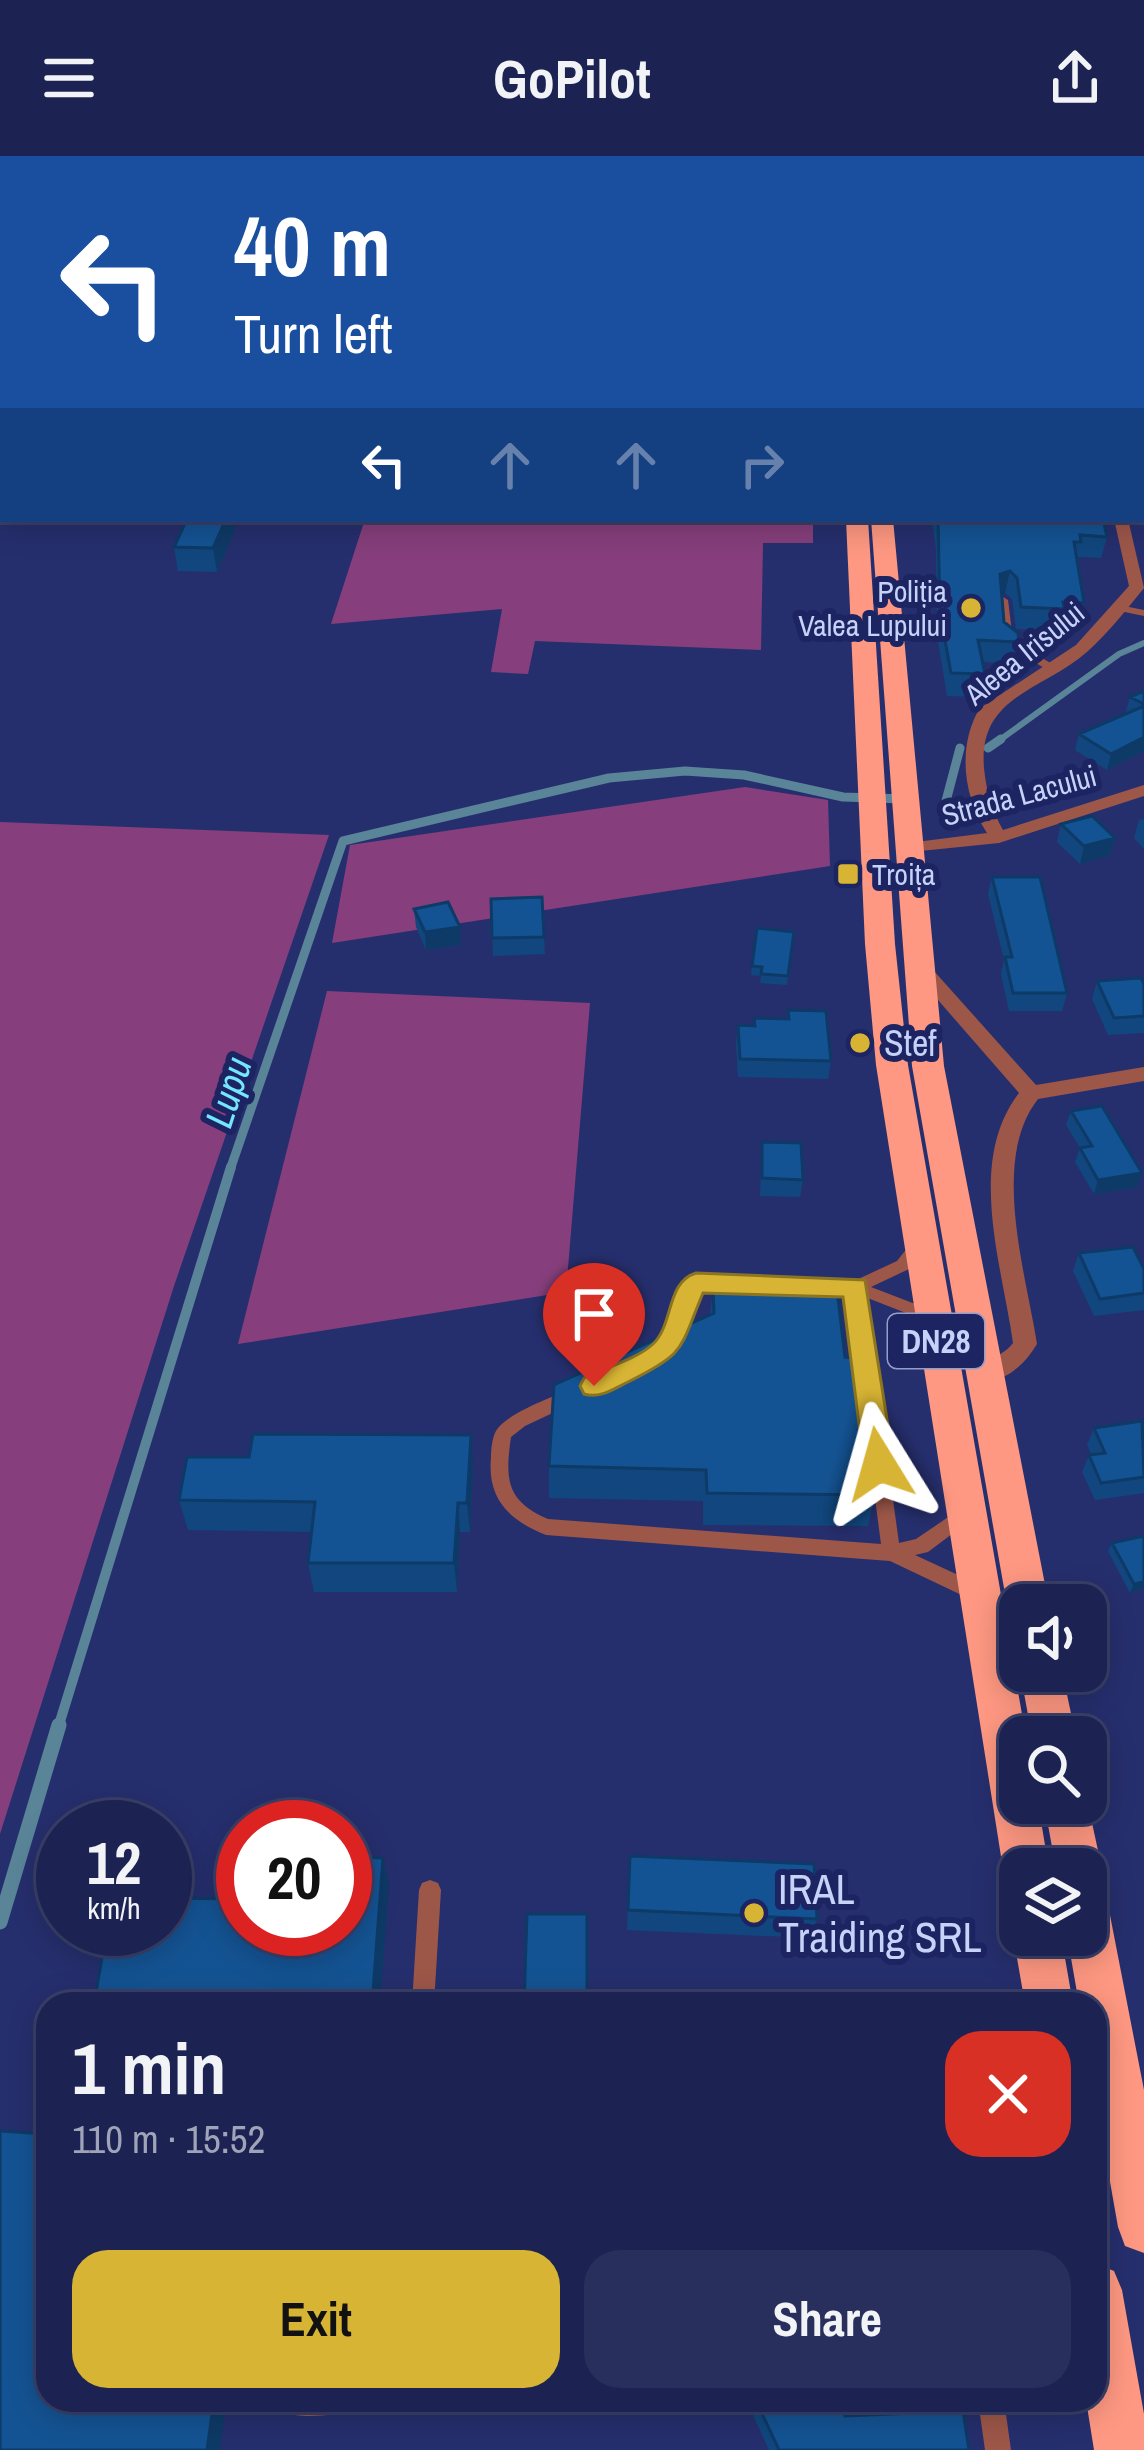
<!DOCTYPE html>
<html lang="en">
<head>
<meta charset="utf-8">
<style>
	:root { --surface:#1c2352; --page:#292f5c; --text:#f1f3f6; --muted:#a0a4b8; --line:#3a4069; --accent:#d7b434 }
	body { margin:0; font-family:"Archivo Narrow",sans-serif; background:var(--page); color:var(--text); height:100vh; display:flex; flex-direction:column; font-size:45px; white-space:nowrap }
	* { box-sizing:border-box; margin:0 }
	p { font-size:39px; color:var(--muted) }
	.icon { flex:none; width:66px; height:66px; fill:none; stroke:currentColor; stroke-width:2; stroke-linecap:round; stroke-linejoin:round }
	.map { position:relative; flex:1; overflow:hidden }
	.sheet { position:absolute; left:36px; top:1836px; width:1071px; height:420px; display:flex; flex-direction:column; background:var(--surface); border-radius:36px; box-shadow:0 6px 30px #0003,0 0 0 3px var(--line) }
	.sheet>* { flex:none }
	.top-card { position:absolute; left:0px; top:0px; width:1146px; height:366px; box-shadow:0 6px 30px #0003,0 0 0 3px var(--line); background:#1a4fa0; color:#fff; overflow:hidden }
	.buttons { position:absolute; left:999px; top:1428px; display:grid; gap:24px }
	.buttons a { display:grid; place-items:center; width:108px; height:108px; border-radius:24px; background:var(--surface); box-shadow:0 6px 30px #0003,0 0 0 3px var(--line); font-size:60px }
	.speed { position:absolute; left:36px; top:1644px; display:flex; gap:24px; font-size:60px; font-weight:700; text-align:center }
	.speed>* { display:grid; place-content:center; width:156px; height:156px; border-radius:50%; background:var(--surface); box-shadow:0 6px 30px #0003,0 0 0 3px var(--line); line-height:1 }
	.speed small { font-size:30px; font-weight:400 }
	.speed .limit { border:18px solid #d22; background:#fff; color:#111 }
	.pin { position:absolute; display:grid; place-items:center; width:102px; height:102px; color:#fff; margin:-123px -51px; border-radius:50% 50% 50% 0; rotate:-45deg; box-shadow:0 0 12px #0007 }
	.pin .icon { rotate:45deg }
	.me { position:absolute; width:132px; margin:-66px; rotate:352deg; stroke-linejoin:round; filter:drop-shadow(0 0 9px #0008) }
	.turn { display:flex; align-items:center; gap:42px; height:252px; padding:0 36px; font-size:54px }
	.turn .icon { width:156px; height:156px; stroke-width:2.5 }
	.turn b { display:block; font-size:84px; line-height:102px }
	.lanes { display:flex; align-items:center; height:114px; padding:0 36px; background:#0003; justify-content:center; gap:60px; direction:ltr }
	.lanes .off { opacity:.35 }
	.round { display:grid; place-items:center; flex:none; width:126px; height:126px; border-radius:36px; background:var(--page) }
	.overview { display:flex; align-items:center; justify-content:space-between; height:204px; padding:0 36px }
	h1 { font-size:72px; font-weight:800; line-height:90px }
	.action { display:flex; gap:24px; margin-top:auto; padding:24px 36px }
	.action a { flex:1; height:138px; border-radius:36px; background:var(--accent); color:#111; font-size:48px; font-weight:800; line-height:138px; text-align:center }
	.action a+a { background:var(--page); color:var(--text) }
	header { display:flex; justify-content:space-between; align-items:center; height:156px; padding:0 36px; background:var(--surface); font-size:54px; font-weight:800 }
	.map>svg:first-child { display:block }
	.green { fill:#863f7c }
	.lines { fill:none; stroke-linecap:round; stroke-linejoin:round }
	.stream-far3 { stroke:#5a8598; stroke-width:6 }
	.stream-far2 { stroke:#5a8598; stroke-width:9 }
	.stream-far1 { stroke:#5a8598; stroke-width:10 }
	.stream { stroke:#5a8598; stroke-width:15 }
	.lane { fill:#9d5749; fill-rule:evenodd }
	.street { fill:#9d5749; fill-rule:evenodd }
	.highway { fill:#fe9882; fill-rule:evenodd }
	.wall { fill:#11477e }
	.shaded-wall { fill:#0e3a67 }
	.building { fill:#145393; stroke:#0e3a67; stroke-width:3 }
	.route { fill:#d7b434; stroke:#8c7522; stroke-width:3 }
	.poi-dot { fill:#d7b434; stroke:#1d2462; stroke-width:4.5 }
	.labels { text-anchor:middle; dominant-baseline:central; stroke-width:12; stroke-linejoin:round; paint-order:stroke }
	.far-poi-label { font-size:30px; fill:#c7d2f8; stroke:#1d2462; text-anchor:end }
	.far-street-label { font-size:30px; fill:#c7d2f8; stroke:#1d2462 }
	.shield { fill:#1d2462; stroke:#949ecb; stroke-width:3 }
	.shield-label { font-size:33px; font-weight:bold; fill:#c7d2f8 }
	.poi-label { font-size:36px; fill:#c7d2f8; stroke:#1d2462; text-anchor:start }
	.water-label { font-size:39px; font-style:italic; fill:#74e7ff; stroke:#1d2462 }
	.near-poi-label { font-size:42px; fill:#c7d2f8; stroke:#1d2462; text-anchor:start }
</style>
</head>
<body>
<header><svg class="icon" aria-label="menu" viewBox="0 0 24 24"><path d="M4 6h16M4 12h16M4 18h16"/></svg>GoPilot<svg class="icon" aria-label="share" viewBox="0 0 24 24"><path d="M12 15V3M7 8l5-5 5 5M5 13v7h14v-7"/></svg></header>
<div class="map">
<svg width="1144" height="2294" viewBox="0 0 1144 2294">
	<rect width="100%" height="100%" fill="#262f6e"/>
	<path class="green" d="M 365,363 L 813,363 L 813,387 L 763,387 L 761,494 L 535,485 L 528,518 L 491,516 L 502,453 L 331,468 Z
		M 745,631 L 828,644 L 830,710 L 332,787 L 350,689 Z
		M 0,666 L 329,679 L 174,1130 L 0,1678 Z
		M 327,835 L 590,847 L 566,1136 L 238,1188 Z"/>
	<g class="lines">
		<path class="stream-far3" d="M 997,586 L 1119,498 L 1144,487"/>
		<path class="stream-far2" d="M 988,592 L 1001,583
			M 946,645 L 960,592
			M 230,1014 L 343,685 L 609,622 L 685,615 L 744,619 L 843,641 L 905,643"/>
		<path class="stream-far1" d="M 58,1572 L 231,1011"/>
		<path class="stream" d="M 0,1766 L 59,1569"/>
		<path class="lane" d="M 225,0 L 233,0 L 234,3 L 226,3 Z
			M 606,0 L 614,0 L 614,3 L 606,3 Z
			M 1003,441 L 1008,444 L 1013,485 L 1059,512 L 1059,516 L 1051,516 L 1004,488 L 998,444 Z
			M 1119,449 L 1144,454 L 1144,460 L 1115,454 L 1115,450 Z
			M 918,1084 L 926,1090 L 909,1113 L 871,1131 L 936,1156 L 938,1160 L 936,1164 L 924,1164 L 865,1141 L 899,1387 L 916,1383 L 960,1353 L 966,1350 L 972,1353 L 975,1358 L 972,1363 L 928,1396 L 915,1399 L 984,1431 L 986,1437 L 984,1443 L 977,1445 L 970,1443 L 890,1405 L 546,1379 C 510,1365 487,1343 491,1302 C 491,1294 492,1282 496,1275 C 506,1258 551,1241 570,1234 L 576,1236 L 579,1241 L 576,1246 L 525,1270 L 511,1281 C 505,1323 506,1345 548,1363 L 881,1388 L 848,1137 L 701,1133 L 673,1195 L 661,1195 L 659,1190 L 690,1123 L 854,1125 L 897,1105 L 912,1086 Z
			M 430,1724 L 438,1727 L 441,1734 L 434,1848 L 412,1848 L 419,1734 L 422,1727 Z
			M 280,2244 L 357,2244 L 353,2253 C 335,2260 301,2263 283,2256 Z
			M 978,2244 L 1004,2244 L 1011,2294 L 985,2294 Z"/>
		<path class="street" d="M 1114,363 L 1128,363 L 1144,432 C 1127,453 1108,477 1088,495 C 1043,535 978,539 984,612 C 986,634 992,655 1003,674 L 1144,629 L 1144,640 L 999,687 L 901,697 L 901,689 L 908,687 L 987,677 C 963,641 957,589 980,552 L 1076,489 L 1129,430 Z
			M 918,803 L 925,805 L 1036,929 L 1144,911 L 1144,925 L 1038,943 C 990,1004 1026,1117 1037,1188 C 1024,1210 1002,1230 974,1225 L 971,1218 C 978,1203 999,1205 1013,1187 C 1002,1108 966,1006 1019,937 L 911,813 L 911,805 Z"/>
		<path class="highway" d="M 847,0 L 863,0 L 864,3 L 848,3 Z
			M 846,363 L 868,363 L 895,788 L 908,909 L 1026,1581 L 1020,1581 L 1020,1647 L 1038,1647 L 1049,1713 L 1020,1713 L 1020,1733 L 1010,1729 L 1003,1713 L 876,909 L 865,788 Z
			M 871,363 L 893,363 L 944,910 L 1049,1449 L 1020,1449 L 1020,1464 L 1007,1449 L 912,910 Z
			M 1020,1515 L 1062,1515 L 1076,1581 L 1032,1581 Z
			M 1086,1639 L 1102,1713 L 1095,1729 L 1088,1732 L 1103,1738 L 1109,1754 L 1144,1934 L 1144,2097 L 1125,2090 L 1118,2071 L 1095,1941 L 1095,1848 L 1079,1848 L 1067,1779 L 1086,1779 L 1086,1713 L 1056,1713 L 1044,1647 L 1086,1647 Z
			M 1020,1763 L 1020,1779 L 1061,1779 L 1073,1848 L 1025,1848 L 1013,1779 Z
			M 1095,2107 L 1114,2115 L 1122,2134 L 1144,2258 L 1144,2294 L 1094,2294 L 1086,2244 L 1095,2244 Z"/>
	</g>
	<path class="wall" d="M 274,0 L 426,0 L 424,3 L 274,3 Z
		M 902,0 L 933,0 L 933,3 L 903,3 Z
		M 932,363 L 1103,363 L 1107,381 L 1101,402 L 1077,401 L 1084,447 L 1079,469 L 1060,468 L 1059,475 L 1016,473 L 1012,443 L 1005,437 L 1002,438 L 1004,466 L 1019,486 L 1014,508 L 983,506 L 985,518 L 981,541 L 947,540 L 937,479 L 936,394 Z
		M 235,374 L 217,416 L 178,415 L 174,391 Z
		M 1144,535 L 1144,595 L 1107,614 L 1075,594 L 1079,578 L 1128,557 L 1126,556 L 1130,541 Z
		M 1144,663 L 1144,693 L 1134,682 L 1139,664 Z
		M 1061,668 L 1115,682 L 1110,699 L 1080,708 L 1057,686 Z
		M 992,721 L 1067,837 L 1062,855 L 1009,855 L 1001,818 L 1004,804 L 988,738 Z
		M 491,743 L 544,781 L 545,798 L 493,800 Z
		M 414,753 L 460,771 L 461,789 L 426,794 L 416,771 Z
		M 757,772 L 794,776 L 787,829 L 760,827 L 761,820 L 751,819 Z
		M 1097,825 L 1144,828 L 1144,877 L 1108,879 L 1092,843 Z
		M 788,854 L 831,905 L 828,923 L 738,921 L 736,887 L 738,869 L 753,870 L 754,862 L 787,862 Z
		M 1071,955 L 1142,1017 L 1137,1031 L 1094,1038 L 1075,1006 L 1080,992 L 1066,969 Z
		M 762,986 L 803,1024 L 800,1041 L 760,1040 Z
		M 1079,1097 L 1144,1113 L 1144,1154 L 1094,1160 L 1073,1115 Z
		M 713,1133 L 845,1201 L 875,1339 L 868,1370 L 703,1369 L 703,1345 L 549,1342 L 549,1310 L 710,1158 Z
		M 1144,1268 L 1144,1337 L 1095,1344 L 1082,1316 L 1089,1299 L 1092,1299 L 1087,1289 L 1094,1272 Z
		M 473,1309 L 470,1376 L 460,1376 L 457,1436 L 314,1436 L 308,1407 L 311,1376 L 188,1374 L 179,1344 Z
		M 1112,1387 L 1144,1433 L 1130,1437 L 1108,1395 Z
		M 630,1700 L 817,1763 L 811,1782 L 627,1774 Z
		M 758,2249 L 845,2260 L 969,2294 L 769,2294 L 753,2259 Z"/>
	<path class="shaded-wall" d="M 226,363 L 233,363 L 235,374 L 217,416 L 213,392 Z
		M 1010,415 L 1005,437 L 996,440 L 1000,418 Z
		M 1144,581 L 1144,595 L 1107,614 L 1111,598 Z
		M 1115,682 L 1110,699 L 1080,708 L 1084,690 Z
		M 460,771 L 461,789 L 426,794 L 425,776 Z
		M 1142,1017 L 1137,1031 L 1094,1038 L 1098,1024 Z
		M 471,1279 L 473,1309 L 470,1376 L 467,1347 Z
		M 458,1347 L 460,1376 L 457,1436 L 454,1407 Z
		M 1144,1426 L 1144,1433 L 1130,1437 L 1134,1428 Z
		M 383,1702 L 389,1728 L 380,1848 L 372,1848 Z
		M 214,2244 L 227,2244 L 220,2294 L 207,2294 Z"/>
	<path class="building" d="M 373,0 L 414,0 L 412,3 L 371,3 Z
		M 474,0 L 571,0 L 570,3 L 473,3 Z
		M 997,0 L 1034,0 L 1035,3 L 941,3 L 940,1 L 997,3 Z
		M 1143,4 L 1144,4 L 1144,104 L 1143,102 Z
		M 187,363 L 226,363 L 213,392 L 174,391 Z
		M 938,363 L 1103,363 L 1107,381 L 1080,379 L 1081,386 L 1074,386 L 1084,447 L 1063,446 L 1064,453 L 1021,451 L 1017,422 L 1010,415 L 1000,418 L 1004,466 L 1018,477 L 1019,486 L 978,484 L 985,518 L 951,517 L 940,457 Z
		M 1144,535 L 1144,548 L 1130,541 Z
		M 1144,550 L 1144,581 L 1111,598 L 1079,578 Z
		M 1092,660 L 1115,682 L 1084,690 L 1061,668 Z
		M 992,721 L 1040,721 L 1067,837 L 1013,837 L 1005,801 L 1012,801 Z
		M 542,741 L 544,781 L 492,782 L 491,743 Z
		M 448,746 L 460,771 L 425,776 L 414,753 Z
		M 757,772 L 794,776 L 788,820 L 761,818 L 762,811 L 752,810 Z
		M 1141,822 L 1144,828 L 1144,860 L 1114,862 L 1097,825 Z
		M 788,854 L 826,855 L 831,905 L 740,903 L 738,869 L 755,870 L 754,862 L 789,863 Z
		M 1102,950 L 1142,1017 L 1098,1024 L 1080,992 L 1092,990 L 1071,955 Z
		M 762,986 L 801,987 L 803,1024 L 762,1022 Z
		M 1133,1091 L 1144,1113 L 1144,1137 L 1100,1143 L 1079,1097 Z
		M 713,1133 L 837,1134 L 845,1201 L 858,1202 L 875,1339 L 707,1337 L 706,1314 L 549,1310 L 554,1229 L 714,1157 Z
		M 1142,1265 L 1144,1321 L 1101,1327 L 1089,1299 L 1105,1297 L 1094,1272 Z
		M 253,1278 L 471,1279 L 467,1347 L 458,1347 L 454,1407 L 308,1407 L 315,1346 L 179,1344 L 187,1301 L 249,1301 Z
		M 1144,1380 L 1144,1426 L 1134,1428 L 1112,1387 Z
		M 630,1700 L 814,1708 L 817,1763 L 628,1754 Z
		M 345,1701 L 383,1702 L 372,1848 L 94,1848 L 107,1773 L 165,1773 L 165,1742 L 243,1743 L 243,1773 L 345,1773 Z
		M 527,1758 L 587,1758 L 587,1848 L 524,1848 Z
		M 0,1975 L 48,1978 L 48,2244 L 214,2244 L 207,2294 L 0,2294 Z
		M 764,2244 L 838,2244 L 845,2260 L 963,2255 L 969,2294 L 779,2294 L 758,2249 Z"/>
	<path class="route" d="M 696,1117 L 865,1124 L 894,1308 L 889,1317 L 869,1317 L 864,1308 L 843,1141 L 703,1137 C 679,1194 687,1197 628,1226 C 613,1233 600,1243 584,1238 L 580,1230 L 584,1222 C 604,1212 637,1203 653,1188 C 674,1168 666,1126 696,1117 Z"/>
	<g class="poi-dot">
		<circle cx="971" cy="452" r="12"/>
		<rect x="836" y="706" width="24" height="24" rx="6"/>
		<circle cx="860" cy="887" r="12"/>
		<circle cx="754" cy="1757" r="12"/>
	</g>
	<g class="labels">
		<g class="far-poi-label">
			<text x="947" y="435">Poliția<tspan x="947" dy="34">Valea Lupului</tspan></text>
			<text x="872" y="718" text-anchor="start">Troița</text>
		</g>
		<g class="far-street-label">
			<text transform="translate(1024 497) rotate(-39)">Aleea Irisului</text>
			<text transform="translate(1019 639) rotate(-15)">Strada Lacului</text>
		</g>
		<rect class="shield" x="888" y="1158" width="96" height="54" rx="9"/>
		<g class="shield-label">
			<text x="936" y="1185">DN28</text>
		</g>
		<g class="poi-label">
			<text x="884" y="887">Stef</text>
		</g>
		<g class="water-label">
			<text transform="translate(228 936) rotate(-72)">Lupu</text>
		</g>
		<g class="near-poi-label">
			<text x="778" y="1733">IRAL<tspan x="778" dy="48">Traiding SRL</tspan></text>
		</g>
	</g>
</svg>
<div class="buttons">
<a><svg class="icon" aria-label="sound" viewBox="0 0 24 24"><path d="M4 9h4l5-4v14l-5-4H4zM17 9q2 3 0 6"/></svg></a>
<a><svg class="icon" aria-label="search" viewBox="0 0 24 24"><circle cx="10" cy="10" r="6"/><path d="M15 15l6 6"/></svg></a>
<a><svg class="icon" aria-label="layers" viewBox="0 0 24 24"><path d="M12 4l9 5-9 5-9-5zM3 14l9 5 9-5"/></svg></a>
</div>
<div class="speed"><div>12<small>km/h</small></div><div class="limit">20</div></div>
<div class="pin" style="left:594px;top:1230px;background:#d93025"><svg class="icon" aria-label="arrive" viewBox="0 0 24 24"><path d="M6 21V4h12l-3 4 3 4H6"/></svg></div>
<svg class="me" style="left:879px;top:1308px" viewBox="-20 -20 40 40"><path d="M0-17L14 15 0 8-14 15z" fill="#d7b434" stroke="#fff" stroke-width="4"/></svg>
<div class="top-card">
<div class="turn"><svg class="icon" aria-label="left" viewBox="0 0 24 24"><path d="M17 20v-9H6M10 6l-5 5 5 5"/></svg><div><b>40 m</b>Turn left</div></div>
<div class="lanes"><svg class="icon" aria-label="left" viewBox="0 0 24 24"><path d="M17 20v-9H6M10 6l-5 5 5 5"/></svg><svg class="icon off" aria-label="ahead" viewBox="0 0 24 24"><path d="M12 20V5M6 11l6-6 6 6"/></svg><svg class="icon off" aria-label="ahead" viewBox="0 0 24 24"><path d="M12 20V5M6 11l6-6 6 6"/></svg><svg class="icon off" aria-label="right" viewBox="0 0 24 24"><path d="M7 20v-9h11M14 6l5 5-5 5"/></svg></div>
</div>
<section class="sheet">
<div class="overview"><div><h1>1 min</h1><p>110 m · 15:52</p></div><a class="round" style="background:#d93025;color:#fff"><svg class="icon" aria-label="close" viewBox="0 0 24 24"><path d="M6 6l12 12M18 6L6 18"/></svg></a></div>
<div class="action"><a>Exit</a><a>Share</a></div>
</section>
</div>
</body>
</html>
